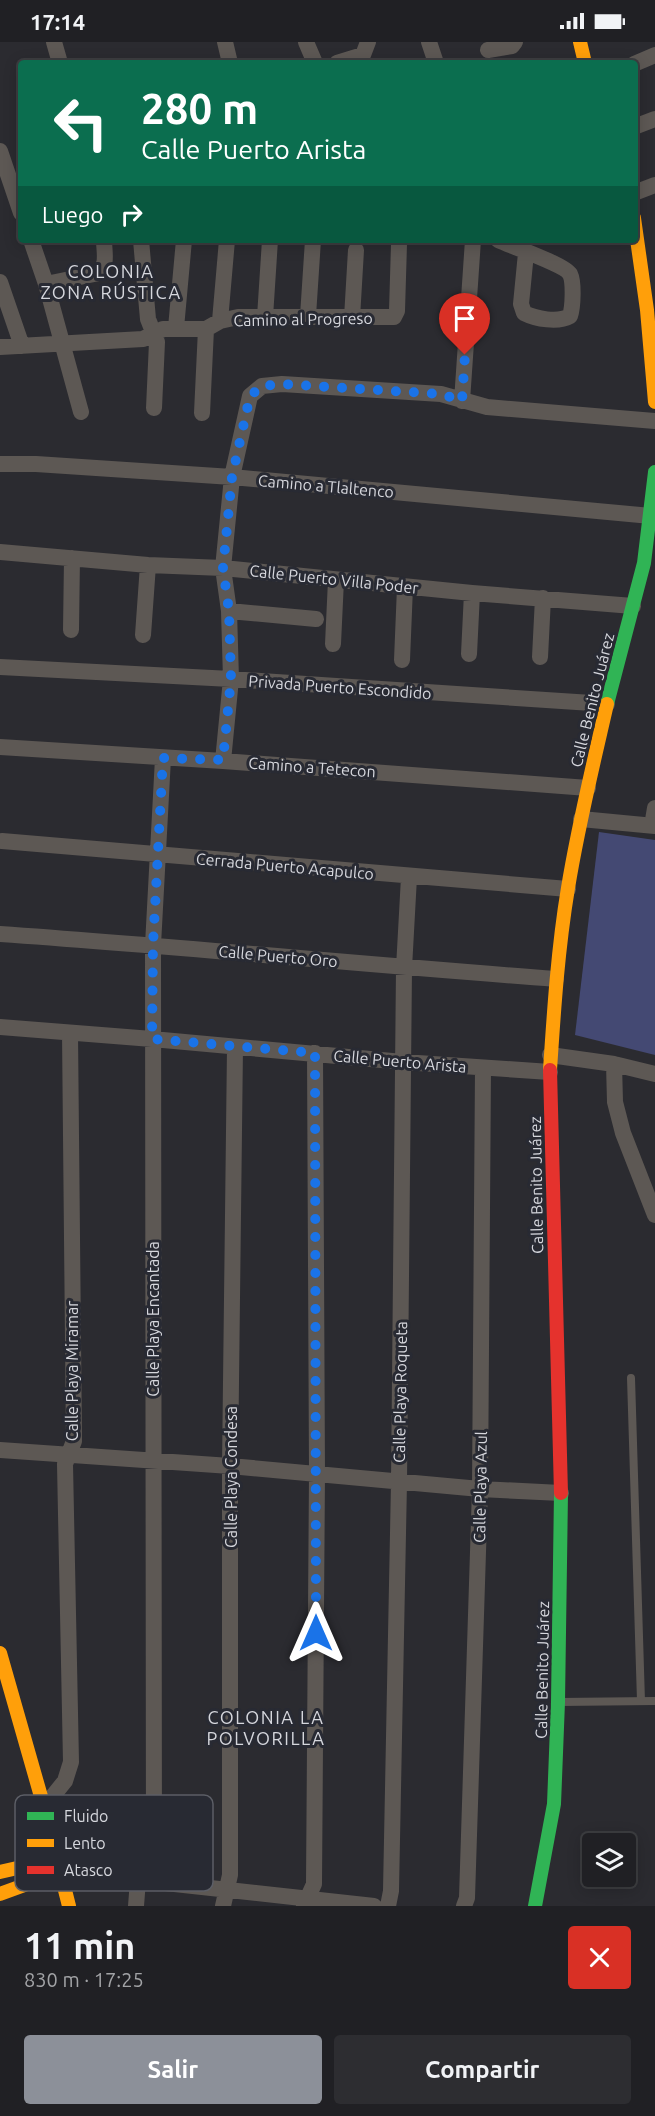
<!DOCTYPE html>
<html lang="es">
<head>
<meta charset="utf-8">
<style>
	:root { --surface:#202024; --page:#2d2d31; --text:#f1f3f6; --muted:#a2a3a6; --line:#3d3e41; --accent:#8c9099 }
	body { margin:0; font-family:Ubuntu,sans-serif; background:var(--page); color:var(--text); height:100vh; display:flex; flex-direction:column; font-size:22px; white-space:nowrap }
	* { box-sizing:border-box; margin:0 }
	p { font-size:20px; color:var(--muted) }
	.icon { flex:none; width:33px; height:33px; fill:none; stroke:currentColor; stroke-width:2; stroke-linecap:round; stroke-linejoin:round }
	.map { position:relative; height:1864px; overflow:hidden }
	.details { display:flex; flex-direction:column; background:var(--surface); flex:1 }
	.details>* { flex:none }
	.top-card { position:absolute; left:18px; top:18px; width:620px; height:183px; border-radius:6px; box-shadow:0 3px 15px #0003,0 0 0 2px var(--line); background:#0b6e4f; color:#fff; overflow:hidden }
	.buttons { position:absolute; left:582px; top:1791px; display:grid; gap:12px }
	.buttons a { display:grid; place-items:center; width:54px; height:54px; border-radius:6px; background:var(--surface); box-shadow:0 3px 15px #0003,0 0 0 2px var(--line); font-size:30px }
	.pin { position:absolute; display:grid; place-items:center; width:51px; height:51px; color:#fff; margin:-62px -26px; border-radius:50% 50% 50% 0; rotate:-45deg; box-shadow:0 0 6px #0007 }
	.pin .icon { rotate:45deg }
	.me { position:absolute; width:66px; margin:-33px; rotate:0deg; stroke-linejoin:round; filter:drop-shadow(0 0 4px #0008) }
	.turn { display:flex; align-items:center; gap:21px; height:126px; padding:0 24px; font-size:27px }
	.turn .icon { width:78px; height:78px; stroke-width:2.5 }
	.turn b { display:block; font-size:42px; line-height:51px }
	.then { display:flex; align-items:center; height:57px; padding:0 24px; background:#0003; gap:12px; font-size:22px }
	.round { display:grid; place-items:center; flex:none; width:63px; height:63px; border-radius:6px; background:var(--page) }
	.headline { display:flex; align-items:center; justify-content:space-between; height:102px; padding:0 24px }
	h1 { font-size:36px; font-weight:700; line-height:45px }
	.cta { display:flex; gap:12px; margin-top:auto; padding:12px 24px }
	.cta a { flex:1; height:69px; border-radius:6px; background:var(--accent); color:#fff; font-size:24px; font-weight:700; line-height:69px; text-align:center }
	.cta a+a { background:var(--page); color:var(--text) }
	.status { display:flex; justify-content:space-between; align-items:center; height:42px; padding:0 30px; background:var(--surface); direction:ltr }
	.status svg { height:16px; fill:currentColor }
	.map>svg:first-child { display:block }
	.green { fill:#444973 }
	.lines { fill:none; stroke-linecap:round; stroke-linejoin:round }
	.lane { stroke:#5d5854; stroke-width:8 }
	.street { stroke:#5d5854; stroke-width:16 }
	.fast { stroke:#30b455; stroke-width:14 }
	.slow { stroke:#ff9f0a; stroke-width:14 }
	.jam { stroke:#e5322d; stroke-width:14 }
	.route { stroke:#1a73e8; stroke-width:10; stroke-dasharray:0 18 }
	.labels { text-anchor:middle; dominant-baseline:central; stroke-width:6; stroke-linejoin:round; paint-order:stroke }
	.street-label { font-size:16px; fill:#d6d7dd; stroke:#282a33 }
	.neighbourhood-label { font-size:18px; letter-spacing:1.5px; fill:#d6d7dd; stroke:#282a33 }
	.key { fill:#282a33; stroke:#5c5e66; stroke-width:1.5 }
	.key-label { font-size:16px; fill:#d6d7dd }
</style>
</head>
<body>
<div class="status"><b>17:14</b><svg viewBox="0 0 49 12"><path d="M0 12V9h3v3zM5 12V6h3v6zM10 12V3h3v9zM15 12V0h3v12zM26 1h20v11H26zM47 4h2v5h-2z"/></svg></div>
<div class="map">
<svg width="655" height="1864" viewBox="0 0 655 1864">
	<rect width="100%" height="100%" fill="#2b2b30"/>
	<path class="green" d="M 599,790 L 655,798 L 655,1013 L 575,993 Z"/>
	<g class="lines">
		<path class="lane" d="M 631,1336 L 641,1659
			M 559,1660 L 655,1659"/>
		<path class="street" d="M 54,0 L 60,21
			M 225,0 L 230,21
			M 306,0 L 315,21
			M 429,0 L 436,21
			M 488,8 L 512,4 L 515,0
			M 337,21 L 363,13 L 368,0
			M 634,22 L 655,13
			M 634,85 L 655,77
			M 0,109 L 21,171
			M 634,151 L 655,143
			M 31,198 L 46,242 L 81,370
			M 141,198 L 148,277 L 157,300 L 154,366
			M 498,198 C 511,204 565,223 570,232 C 574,240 573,265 570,274 C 558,281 536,277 524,271 L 521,262 L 526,211
			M 0,240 L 22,304
			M 46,242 L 99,231 C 108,222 104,209 104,198
			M 308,274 L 313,198
			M 265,275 L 270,198
			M 352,276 L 356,208
			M 220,279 L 227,198
			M 176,286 L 184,198
			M 0,305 L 143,297 L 163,287 L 206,287 L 220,279 L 238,275 L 394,275 L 397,269 L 399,202
			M 462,359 L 473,198
			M 202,371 L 206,287
			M 0,422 L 36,422 L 232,435 L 651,474
			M 0,510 L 148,523 L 223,526 L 472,551 L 633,564
			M 229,569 L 316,577
			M 71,588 L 72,516
			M 143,593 L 148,523
			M 333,602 L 336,538
			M 469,612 L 472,551
			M 540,615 L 543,556
			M 402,618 L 405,545
			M 0,625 L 231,637 L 607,662
			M 0,705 L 223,719 L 588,746
			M 223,719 L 231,637 L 229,569 L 223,526 L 232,435 L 250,354 L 262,344 L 282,342 L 441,352 L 487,365 L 655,379
			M 581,777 L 655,784
			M 652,784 L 655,766
			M 2,799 L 568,847
			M 0,892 C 185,905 370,923 556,937
			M 0,985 L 152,997 L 403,1020 L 550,1030
			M 550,1013 L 614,1022 L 655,1032
			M 614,1022 L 615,1060 L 623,1091 L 655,1173
			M 0,1408 L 230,1424 L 480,1447 L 561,1451
			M 44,1765 L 65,1739 L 71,1720 L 65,1422 L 74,1399 L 70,991
			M 57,1817 L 78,1829 L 138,1838 L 374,1864
			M 154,1839 L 153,903 L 163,716
			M 136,1864 L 138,1838
			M 223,1864 L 230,1833 L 230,1424 L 235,1005
			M 304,1864 L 314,1842 L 317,1431 L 315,1011
			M 388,1864 L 391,1849 L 399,1440 L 404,926 L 409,835
			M 464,1864 L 467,1856 L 480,1447 L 483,1026"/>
		<path class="fast" d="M 607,662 L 644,521 L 655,430
			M 535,1864 L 554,1762 L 558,1660 L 561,1451"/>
		<path class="slow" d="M 580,0 L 585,21
			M 634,176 L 647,268 L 655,360
			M 550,1028 C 554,967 558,906 568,846 C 578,784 593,723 607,662
			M 0,1611 L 44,1765 L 69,1864
			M 0,1830 L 57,1817
			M 0,1852 L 41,1837 L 62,1833"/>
		<path class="jam" d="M 550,1028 L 561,1451"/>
	</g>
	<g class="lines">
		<path class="route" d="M 316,1591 L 315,1011 L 152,997 L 153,903 L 163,716 L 223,718 L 231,637 L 229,569 L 223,526 L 232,435 L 250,354 L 262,344 L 282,342 L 441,352 L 462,359 L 465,313"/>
	</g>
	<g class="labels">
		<g class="street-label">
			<text transform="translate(303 277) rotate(-1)">Camino al Progreso</text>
			<text transform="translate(326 444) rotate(5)">Camino a Tlaltenco</text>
			<text transform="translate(334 537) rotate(6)">Calle Puerto Villa Poder</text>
			<text transform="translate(340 645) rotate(4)">Privada Puerto Escondido</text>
			<text transform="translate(592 658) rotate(-76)">Calle Benito Juárez</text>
			<text transform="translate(312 725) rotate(4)">Camino a Tetecon</text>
			<text transform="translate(285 824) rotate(5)">Cerrada Puerto Acapulco</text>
			<text transform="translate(278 914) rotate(5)">Calle Puerto Oro</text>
			<text transform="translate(400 1019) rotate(5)">Calle Puerto Arista</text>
			<text transform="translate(536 1143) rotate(-91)">Calle Benito Juárez</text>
			<text transform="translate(153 1277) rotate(-90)">Calle Playa Encantada</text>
			<text transform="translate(72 1329) rotate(-90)">Calle Playa Miramar</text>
			<text transform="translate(400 1350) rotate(-89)">Calle Playa Roqueta</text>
			<text transform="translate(231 1435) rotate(-90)">Calle Playa Condesa</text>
			<text transform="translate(480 1445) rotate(-89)">Calle Playa Azul</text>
			<text transform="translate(542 1628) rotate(-89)">Calle Benito Juárez</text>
		</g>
		<g class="neighbourhood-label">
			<text x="111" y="229">COLONIA<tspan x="111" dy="21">ZONA RÚSTICA</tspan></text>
			<text x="266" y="1675">COLONIA LA<tspan x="266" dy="21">POLVORILLA</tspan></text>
		</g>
	</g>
	<rect x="15" y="1753" width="198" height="96" rx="9" class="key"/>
	<rect x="27" y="1770" width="27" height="8" fill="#30b455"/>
	<rect x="27" y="1797" width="27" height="8" fill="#ff9f0a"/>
	<rect x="27" y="1824" width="27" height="8" fill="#e5322d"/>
	<g class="key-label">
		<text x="64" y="1780">Fluido</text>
		<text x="64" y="1807">Lento</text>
		<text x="64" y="1834">Atasco</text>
	</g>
</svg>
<div class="buttons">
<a><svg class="icon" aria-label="layers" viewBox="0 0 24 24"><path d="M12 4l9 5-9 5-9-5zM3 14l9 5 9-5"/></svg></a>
</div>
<div class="pin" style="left:465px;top:313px;background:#d93025"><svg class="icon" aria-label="arrive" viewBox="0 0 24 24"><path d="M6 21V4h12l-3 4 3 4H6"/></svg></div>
<svg class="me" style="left:316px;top:1591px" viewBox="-20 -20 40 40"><path d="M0-17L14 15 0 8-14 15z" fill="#1a73e8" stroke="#fff" stroke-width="4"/></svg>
<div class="top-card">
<div class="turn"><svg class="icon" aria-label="left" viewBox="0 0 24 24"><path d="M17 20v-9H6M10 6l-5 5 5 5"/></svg><div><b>280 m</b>Calle Puerto Arista</div></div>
<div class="then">Luego<svg class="icon" aria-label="right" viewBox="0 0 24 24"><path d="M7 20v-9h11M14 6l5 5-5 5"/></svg></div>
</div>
</div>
<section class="details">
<div class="headline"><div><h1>11 min</h1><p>830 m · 17:25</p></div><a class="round" style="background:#d93025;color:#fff"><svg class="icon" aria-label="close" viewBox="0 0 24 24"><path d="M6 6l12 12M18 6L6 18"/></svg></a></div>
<div class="cta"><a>Salir</a><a>Compartir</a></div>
</section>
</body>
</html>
